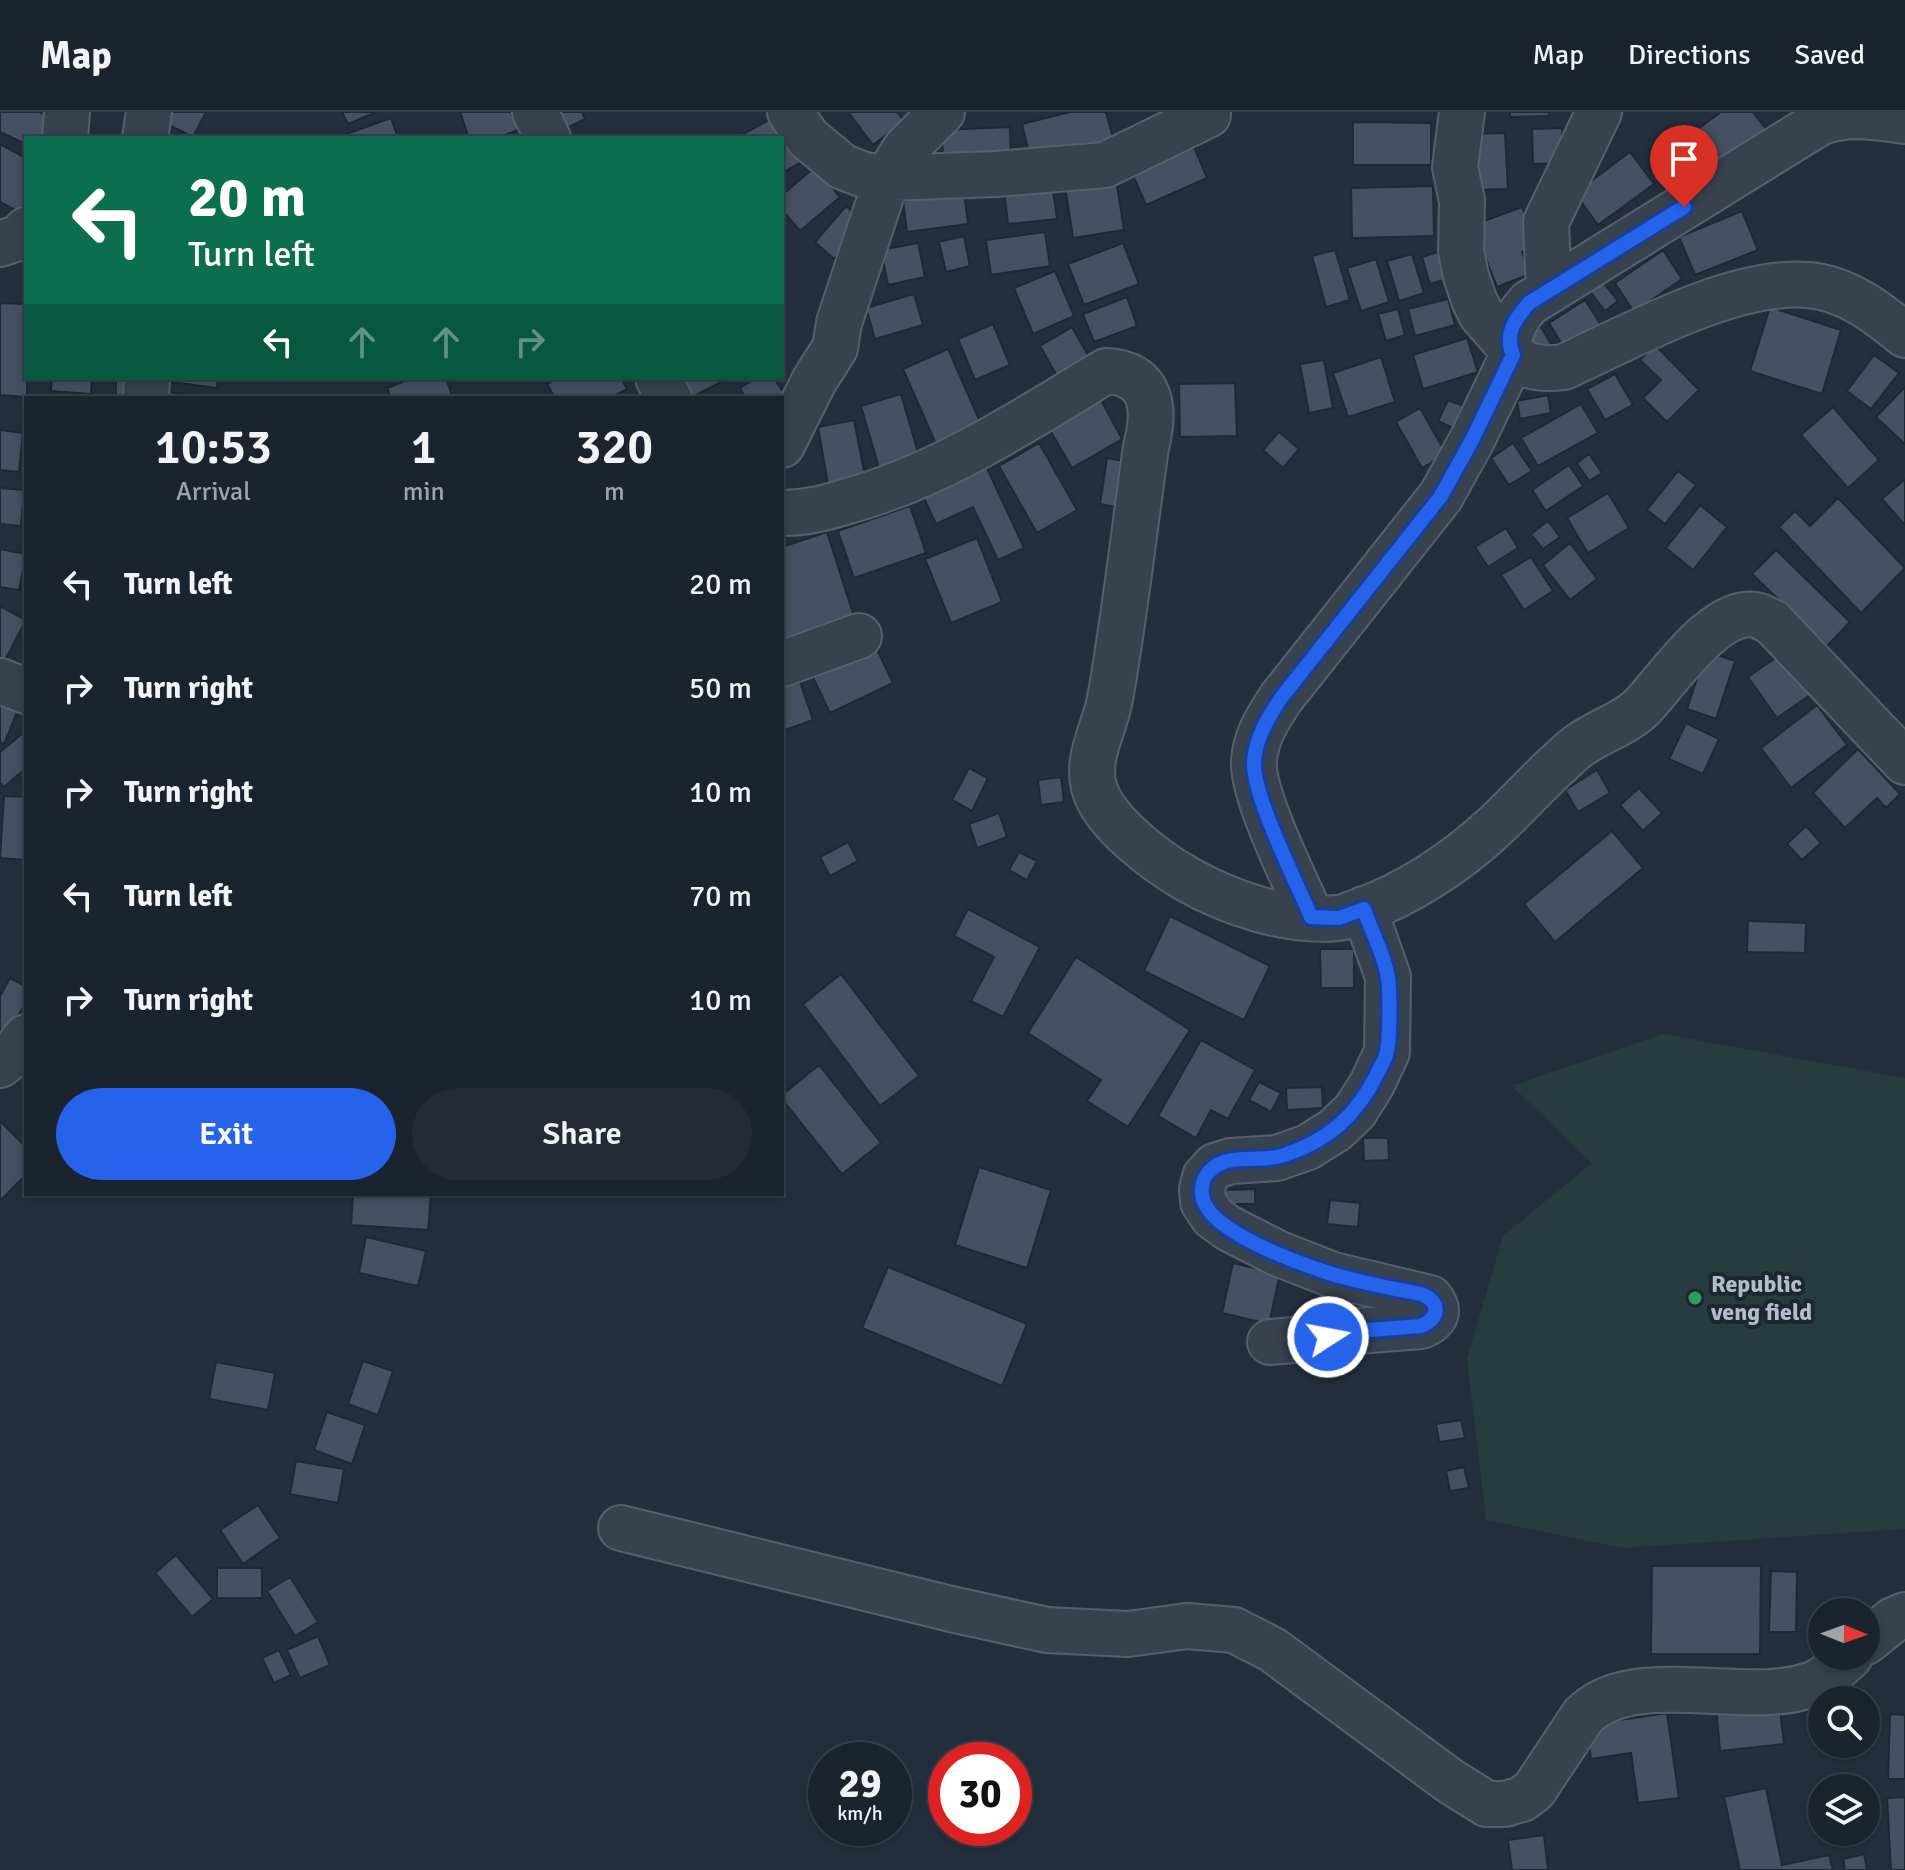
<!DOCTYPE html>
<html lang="en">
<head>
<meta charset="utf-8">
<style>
	:root { --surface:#1b232e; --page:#242b36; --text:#f1f3f6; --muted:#a0a4aa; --line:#39404a; --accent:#2563eb }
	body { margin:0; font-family:Signika,sans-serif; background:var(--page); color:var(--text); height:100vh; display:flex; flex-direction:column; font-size:30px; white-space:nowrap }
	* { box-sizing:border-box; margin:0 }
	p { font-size:26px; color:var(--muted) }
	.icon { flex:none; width:44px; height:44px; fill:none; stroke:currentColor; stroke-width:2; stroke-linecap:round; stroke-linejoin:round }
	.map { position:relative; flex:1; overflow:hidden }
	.details { position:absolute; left:24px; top:284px; width:760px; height:800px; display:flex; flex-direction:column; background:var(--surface); border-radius:0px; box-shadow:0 4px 12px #0003,0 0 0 2px var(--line) }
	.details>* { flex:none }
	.hud { position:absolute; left:24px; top:24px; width:760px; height:244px; border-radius:0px; box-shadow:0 4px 12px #0003,0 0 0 2px var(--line); background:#0b6e4f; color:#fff; overflow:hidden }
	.needle { width:52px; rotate:91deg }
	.controls { position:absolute; left:1808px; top:1486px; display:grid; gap:16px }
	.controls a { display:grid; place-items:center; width:72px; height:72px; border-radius:50%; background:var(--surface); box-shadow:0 4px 12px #0003,0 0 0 2px var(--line); font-size:40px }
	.speed { position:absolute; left:808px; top:1630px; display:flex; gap:16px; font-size:40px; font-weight:700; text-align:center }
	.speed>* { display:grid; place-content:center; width:104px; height:104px; border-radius:50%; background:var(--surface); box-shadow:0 4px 12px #0003,0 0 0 2px var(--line); line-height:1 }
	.speed small { font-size:20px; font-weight:400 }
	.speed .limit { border:12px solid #d22; background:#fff; color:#111 }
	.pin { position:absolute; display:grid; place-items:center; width:68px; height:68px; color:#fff; margin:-82px -34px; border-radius:50% 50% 50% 0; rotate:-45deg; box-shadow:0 0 8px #0007 }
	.pin .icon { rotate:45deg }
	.me { position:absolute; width:88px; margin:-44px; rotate:79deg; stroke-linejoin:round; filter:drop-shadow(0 0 6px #0008) }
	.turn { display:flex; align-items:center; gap:28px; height:168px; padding:0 32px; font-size:36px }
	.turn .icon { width:104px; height:104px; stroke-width:2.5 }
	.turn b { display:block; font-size:56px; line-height:68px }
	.lanes { display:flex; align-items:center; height:76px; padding:0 32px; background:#0003; justify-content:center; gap:40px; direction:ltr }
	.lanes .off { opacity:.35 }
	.eta { display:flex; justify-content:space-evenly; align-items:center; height:136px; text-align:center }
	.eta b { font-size:48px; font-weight:600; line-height:56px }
	.action { display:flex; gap:16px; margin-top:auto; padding:16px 32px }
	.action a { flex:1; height:92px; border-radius:48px; background:var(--accent); color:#fff; font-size:32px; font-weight:600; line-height:92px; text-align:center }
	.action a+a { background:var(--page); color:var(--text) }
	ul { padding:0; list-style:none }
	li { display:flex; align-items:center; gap:24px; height:104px; padding:0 32px }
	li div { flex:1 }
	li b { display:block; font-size:30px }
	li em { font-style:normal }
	header { display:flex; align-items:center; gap:48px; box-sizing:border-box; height:112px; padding:0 40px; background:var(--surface); border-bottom:2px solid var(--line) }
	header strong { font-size:38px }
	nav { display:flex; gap:44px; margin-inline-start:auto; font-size:28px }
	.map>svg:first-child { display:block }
	.park { fill:#263c3f }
	.building { fill:#455162; stroke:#1f2835; stroke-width:2 }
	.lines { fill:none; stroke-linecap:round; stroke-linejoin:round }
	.minor-casing { stroke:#565f6c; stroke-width:48 }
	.minor { stroke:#38414e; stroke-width:44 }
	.route-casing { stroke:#184099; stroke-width:20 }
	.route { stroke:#2563eb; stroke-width:14 }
	.leisure-dot { fill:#2e9e5b; stroke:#1d2633; stroke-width:3 }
	.labels { text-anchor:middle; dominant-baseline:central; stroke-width:8; stroke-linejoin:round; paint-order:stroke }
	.poi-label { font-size:24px; font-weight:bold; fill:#b4bcc9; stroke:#1d2633; text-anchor:start }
</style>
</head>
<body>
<header>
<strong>Map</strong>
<nav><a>Map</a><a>Directions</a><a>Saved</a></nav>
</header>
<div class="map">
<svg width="1905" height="1758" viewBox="0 0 1905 1758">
	<rect width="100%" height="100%" fill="#242f3e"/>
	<path class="park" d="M 1663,922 L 1905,966 L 1905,1417 L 1623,1436 L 1486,1408 L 1467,1247 L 1503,1124 L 1592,1051 L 1512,974 Z"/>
	<path class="building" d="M 0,0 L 39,0 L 54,7 L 45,26 L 26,26 L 26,32 L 0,20 Z
		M 171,0 L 206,0 L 193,25 L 165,11 Z
		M 342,0 L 376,0 L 348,12 Z
		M 460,0 L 511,0 L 518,18 L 497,26 L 469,26 Z
		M 562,0 L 582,0 L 585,7 L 563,18 L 556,3 Z
		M 848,0 L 897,0 L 904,9 L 873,33 Z
		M 1070,0 L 1106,0 L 1114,29 L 1031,50 L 1022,12 Z
		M 1510,0 L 1549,0 L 1549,4 L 1510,5 Z
		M 1721,0 L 1753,0 L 1766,17 L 1715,55 L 1691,22 Z
		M 776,4 L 802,50 L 782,61 L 782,26 L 736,26 Z
		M 391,6 L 398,26 L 338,26 L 338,25 Z
		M 1353,10 L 1431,11 L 1431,53 L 1353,53 Z
		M 1010,15 L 1011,50 L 943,52 L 942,18 Z
		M 1562,16 L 1563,51 L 1533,52 L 1532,17 Z
		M 1505,21 L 1508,77 L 1474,78 L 1470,22 Z
		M 1190,25 L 1207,66 L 1146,93 L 1128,52 Z
		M 0,32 L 26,46 L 26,87 L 19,100 L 0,90 Z
		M 1630,40 L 1654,72 L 1598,113 L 1575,81 Z
		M 815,55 L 840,85 L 800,119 L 782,98 L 782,83 Z
		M 1115,60 L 1124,118 L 1073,126 L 1064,67 Z
		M 1052,71 L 1057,107 L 1008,112 L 1004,77 Z
		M 1433,74 L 1434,124 L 1352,126 L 1351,76 Z
		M 964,80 L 968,112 L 907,120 L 903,89 Z
		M 846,94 L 866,112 L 834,147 L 815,130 Z
		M 1522,95 L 1537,134 L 1522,140 L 1530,162 L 1497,175 L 1473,113 Z
		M 1742,99 L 1758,138 L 1695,163 L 1679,125 Z
		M 1045,120 L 1050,154 L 991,163 L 986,128 Z
		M 964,124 L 970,154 L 946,160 L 939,130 Z
		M 918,131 L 925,165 L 888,173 L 881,138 Z
		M 1123,131 L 1139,172 L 1084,193 L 1068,152 Z
		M 1335,138 L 1350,188 L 1326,195 L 1312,144 Z
		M 1663,138 L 1682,167 L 1634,200 L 1615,171 Z
		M 1438,140 L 1447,167 L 1430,172 L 1422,145 Z
		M 1412,142 L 1424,181 L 1399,189 L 1387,149 Z
		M 1376,147 L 1389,190 L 1361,199 L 1347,156 Z
		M 1055,159 L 1074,204 L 1033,222 L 1014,176 Z
		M 1603,170 L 1618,189 L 1605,199 L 1590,179 Z
		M 914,182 L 923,213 L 875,227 L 866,196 Z
		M 1127,185 L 1137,214 L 1094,230 L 1083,202 Z
		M 1448,187 L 1455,213 L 1415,224 L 1408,197 Z
		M 1585,188 L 1603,216 L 1566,239 L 1549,211 Z
		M 0,191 L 26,192 L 27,285 L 0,283 Z
		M 1770,195 L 1841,218 L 1822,282 L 1750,259 Z
		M 1398,197 L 1405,223 L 1386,229 L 1378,202 Z
		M 993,212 L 1010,253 L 975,268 L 958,227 Z
		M 1072,215 L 1089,245 L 1057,264 L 1040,234 Z
		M 1541,215 L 1551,232 L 1536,241 L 1526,225 Z
		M 1467,226 L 1478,260 L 1423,277 L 1413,243 Z
		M 1655,233 L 1699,278 L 1667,310 L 1643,286 L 1661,268 L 1640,248 Z
		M 948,237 L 981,312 L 936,332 L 903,257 Z
		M 1874,243 L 1899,261 L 1871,297 L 1847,279 Z
		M 1381,245 L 1395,290 L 1348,305 L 1333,261 Z
		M 1324,248 L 1333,296 L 1309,301 L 1300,252 Z
		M 1615,262 L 1633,293 L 1605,308 L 1587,277 Z
		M 52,266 L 92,266 L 91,282 L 51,279 Z
		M 116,266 L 138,266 L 138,286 L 116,286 Z
		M 164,266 L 218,266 L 217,276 L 164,269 Z
		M 413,266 L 446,266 L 453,286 L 391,286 L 387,276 Z
		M 558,266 L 621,266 L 627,277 L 610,286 L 555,286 L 547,272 Z
		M 673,266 L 724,266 L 725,268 L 690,286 Z
		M 756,266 L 774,266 L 790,291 L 782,286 L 746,286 L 740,276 Z
		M 1235,271 L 1237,324 L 1180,325 L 1179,272 Z
		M 1471,275 L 1485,281 L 1445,332 L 1453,316 L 1438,309 L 1448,288 L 1463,294 Z
		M 1905,275 L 1905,332 L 1876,305 Z
		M 167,280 L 206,284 L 206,286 L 167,286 Z
		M 901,282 L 919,344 L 879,356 L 861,294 Z
		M 1548,283 L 1551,301 L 1520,307 L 1517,289 Z
		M 1101,288 L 1122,327 L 1072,356 L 1050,318 Z
		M 1581,292 L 1598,321 L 1538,354 L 1521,326 Z
		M 1833,295 L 1879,348 L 1848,376 L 1801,323 Z
		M 1420,296 L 1446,342 L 1422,356 L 1396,310 Z
		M 854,308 L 865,364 L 828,372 L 818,315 Z
		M 0,318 L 23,321 L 19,360 L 0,358 Z
		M 1279,320 L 1299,337 L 1283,356 L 1263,338 Z
		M 1039,331 L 1077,398 L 1037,421 L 999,354 Z
		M 1513,331 L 1532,359 L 1509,373 L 1491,346 Z
		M 1589,342 L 1602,361 L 1589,369 L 1577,351 Z
		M 1107,346 L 1129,350 L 1122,396 L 1100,392 Z
		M 1569,353 L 1583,374 L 1546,399 L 1532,378 Z
		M 986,354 L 1024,436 L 998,448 L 973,395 L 936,412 L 923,384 Z
		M 1678,359 L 1696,373 L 1665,412 L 1647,398 Z
		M 1905,367 L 1905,413 L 1882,387 Z
		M 0,376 L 24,378 L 21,414 L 0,412 Z
		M 1608,381 L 1629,416 L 1588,441 L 1567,406 Z
		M 1838,386 L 1905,456 L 1861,501 L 1779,415 L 1795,399 L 1810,414 Z
		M 1700,393 L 1727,415 L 1693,458 L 1666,436 Z
		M 910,394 L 926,441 L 854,466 L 838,419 Z
		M 1548,409 L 1560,425 L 1543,437 L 1531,422 Z
		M 1506,416 L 1518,436 L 1488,455 L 1475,435 Z
		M 827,420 L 856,511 L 786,533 L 782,520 L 782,435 Z
		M 977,426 L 1002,490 L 951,511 L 925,447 Z
		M 1570,431 L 1597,467 L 1570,488 L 1543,453 Z
		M 0,437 L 26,442 L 19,478 L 0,475 Z
		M 1776,438 L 1850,510 L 1827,534 L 1752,462 Z
		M 1531,445 L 1553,479 L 1524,498 L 1501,463 Z
		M 0,494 L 26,508 L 1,556 L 0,555 Z
		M 874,531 L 893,571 L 830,601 L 811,561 Z
		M 1706,539 L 1735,549 L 1716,607 L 1687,597 Z
		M 1784,540 L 1813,581 L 1777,606 L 1748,565 Z
		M 798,564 L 813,608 L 782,619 L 782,569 Z
		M 0,591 L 18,598 L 4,632 L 0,630 Z
		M 1817,593 L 1847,633 L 1791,676 L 1761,636 Z
		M 1686,611 L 1719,627 L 1703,662 L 1669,647 Z
		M 23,621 L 26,624 L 26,656 L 4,675 L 0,670 L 0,640 Z
		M 1858,637 L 1900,682 L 1886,696 L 1877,686 L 1845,716 L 1813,681 Z
		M 969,656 L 988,666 L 972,699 L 952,688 Z
		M 1597,658 L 1610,681 L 1578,700 L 1565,678 Z
		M 1061,665 L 1064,690 L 1041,693 L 1038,668 Z
		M 1639,676 L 1662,701 L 1643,719 L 1620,693 Z
		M 4,684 L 26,685 L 26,748 L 0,746 Z
		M 999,701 L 1007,725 L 977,736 L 969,712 Z
		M 1806,714 L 1821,731 L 1802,748 L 1787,732 Z
		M 1612,719 L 1643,756 L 1555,830 L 1524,792 Z
		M 848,730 L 858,749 L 830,764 L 820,745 Z
		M 1019,740 L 1037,749 L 1027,768 L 1009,758 Z
		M 968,797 L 1040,835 L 1003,905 L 971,889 L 994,845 L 954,824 Z
		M 1170,804 L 1270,854 L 1244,908 L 1144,859 Z
		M 1748,809 L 1806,811 L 1805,841 L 1747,840 Z
		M 1320,837 L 1354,837 L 1354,876 L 1321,876 Z
		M 1076,845 L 1190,918 L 1128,1015 L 1087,989 L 1101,968 L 1028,921 Z
		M 841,862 L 919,964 L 880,994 L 803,892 Z
		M 10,866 L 26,875 L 26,890 L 0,935 L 0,884 Z
		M 1201,928 L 1255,958 L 1228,1007 L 1211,998 L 1196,1026 L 1158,1004 Z
		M 819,953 L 881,1031 L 842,1062 L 782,987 L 782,983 Z
		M 1259,970 L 1281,981 L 1271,1000 L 1249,988 Z
		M 1322,975 L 1323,996 L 1287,998 L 1286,976 Z
		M 0,1009 L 26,1035 L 26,1063 L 0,1089 Z
		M 1363,1026 L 1388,1026 L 1389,1048 L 1364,1049 Z
		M 979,1055 L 1051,1078 L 1027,1156 L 955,1133 Z
		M 1255,1077 L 1255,1092 L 1224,1092 L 1224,1078 Z
		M 353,1082 L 431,1082 L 428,1118 L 351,1113 Z
		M 1330,1088 L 1360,1091 L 1358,1115 L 1327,1112 Z
		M 366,1125 L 426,1139 L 418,1174 L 359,1161 Z
		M 1233,1151 L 1280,1162 L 1269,1212 L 1222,1201 Z
		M 888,1155 L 1027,1212 L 1002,1274 L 862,1216 Z
		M 363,1249 L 393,1259 L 378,1303 L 348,1292 Z
		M 216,1250 L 275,1261 L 268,1298 L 209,1287 Z
		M 327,1300 L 365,1313 L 352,1352 L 314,1338 Z
		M 1461,1308 L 1465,1326 L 1439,1330 L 1436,1312 Z
		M 296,1349 L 344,1357 L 338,1391 L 290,1382 Z
		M 1464,1355 L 1469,1376 L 1450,1379 L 1446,1359 Z
		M 258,1393 L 280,1426 L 243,1452 L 220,1418 Z
		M 176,1443 L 213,1487 L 192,1505 L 155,1461 Z
		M 1652,1454 L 1761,1454 L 1760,1542 L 1651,1542 Z
		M 217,1456 L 262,1456 L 262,1486 L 217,1486 Z
		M 1771,1459 L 1797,1460 L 1796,1520 L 1769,1520 Z
		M 290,1465 L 318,1510 L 295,1524 L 267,1479 Z
		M 318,1524 L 330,1553 L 300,1566 L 287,1538 Z
		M 279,1538 L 291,1563 L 274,1571 L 262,1546 Z
		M 1779,1589 L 1784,1632 L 1720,1639 L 1716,1595 Z
		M 1667,1601 L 1679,1686 L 1638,1691 L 1631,1641 L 1591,1647 L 1586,1613 Z
		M 1890,1602 L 1905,1603 L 1905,1667 L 1888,1667 Z
		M 1766,1676 L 1782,1753 L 1829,1743 L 1833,1758 L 1740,1758 L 1724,1685 Z
		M 1905,1685 L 1905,1758 L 1891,1758 L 1887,1686 Z
		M 1544,1723 L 1548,1758 L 1512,1758 L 1508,1728 Z
		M 1864,1742 L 1867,1758 L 1845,1758 L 1843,1747 Z"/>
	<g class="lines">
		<g class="minor-casing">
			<path id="minor" d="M 535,0 L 548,26
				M 790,0 L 808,26 L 843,55 L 864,63 L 887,66 L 996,62 L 1105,53 L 1208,3
				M 1462,0 L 1455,55 L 1462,89 L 1461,139 L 1466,164 L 1474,188 L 1481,202 L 1508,233
				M 1905,9 C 1875,5 1847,0 1819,11 L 1529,191 C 1492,232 1511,262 1564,255 C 1631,224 1733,167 1808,173 C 1846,176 1877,200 1905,223
				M 65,26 L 67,0
				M 145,26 L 149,0
				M 0,132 L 20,125 L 26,118
				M 1549,179 L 1546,110 L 1599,0
				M 658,266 L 669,286
				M 146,286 L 147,266
				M 782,333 L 814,269 L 835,236 L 839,211 L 887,66 L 905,37 L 942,0
				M 782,401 C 806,401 825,396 848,389 C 942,363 1023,309 1106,259 C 1153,261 1156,297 1146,335 C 1134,419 1125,503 1110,587 C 1105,615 1086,645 1094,675 C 1103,710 1157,750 1187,767 C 1229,791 1288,811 1337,806 C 1345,806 1353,801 1360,799 C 1408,782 1455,751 1493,716 C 1515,696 1535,673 1557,653 C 1565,646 1572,638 1580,633 C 1599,619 1625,612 1642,595 C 1667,569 1715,495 1756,503 C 1761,504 1767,508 1772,510 L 1905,650
				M 782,552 L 859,524
				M 0,569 L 26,579
				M 1311,805 C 1296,770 1251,682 1254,648 C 1256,624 1268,606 1281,586 L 1441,384 L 1472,328 L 1513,243
				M 0,953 L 11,944 L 26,925
				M 1270,1230 L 1328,1225 L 1344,1220 L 1421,1214 C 1436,1208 1441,1199 1430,1186 L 1333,1163 L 1277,1141 L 1228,1116 L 1213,1105 L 1203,1090 L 1202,1077 L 1205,1065 L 1215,1054 L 1231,1049 L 1277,1046 L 1308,1035 L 1335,1018 L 1355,999 L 1372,972 L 1387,940 L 1388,865 L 1364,797
				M 621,1416 L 951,1497 L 1047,1518 L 1128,1522 L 1187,1514 L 1234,1518 L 1273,1538 L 1450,1669 L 1487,1692 L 1505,1692 L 1522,1687 L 1534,1678 L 1583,1604 C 1633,1553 1745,1596 1810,1573 C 1826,1568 1838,1555 1850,1544
				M 1866,1530 L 1893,1508 L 1905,1503"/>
		</g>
		<use href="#minor" class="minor"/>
	</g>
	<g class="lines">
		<g class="route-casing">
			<path id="route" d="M 1328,1225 L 1344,1220 L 1421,1214 C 1440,1206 1441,1190 1421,1182 C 1392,1176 1361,1171 1332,1162 C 1301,1152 1204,1119 1202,1082 C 1201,1072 1205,1062 1213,1056 C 1231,1041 1263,1051 1284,1043 C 1328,1029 1357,1003 1377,962 C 1380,955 1386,947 1387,939 C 1390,925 1390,881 1388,866 C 1385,844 1371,819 1364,797 L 1339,806 L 1311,805 C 1297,771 1251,681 1254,648 C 1257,623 1268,606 1281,586 L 1441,384 L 1472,328 L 1513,243 C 1504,222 1515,207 1529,191 L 1684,95"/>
		</g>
		<use href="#route" class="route"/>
	</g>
	<circle class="leisure-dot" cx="1695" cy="1186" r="8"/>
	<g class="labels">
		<g class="poi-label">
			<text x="1711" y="1172">Republic<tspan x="1711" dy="28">veng field</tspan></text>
		</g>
	</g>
</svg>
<div class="controls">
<a><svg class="needle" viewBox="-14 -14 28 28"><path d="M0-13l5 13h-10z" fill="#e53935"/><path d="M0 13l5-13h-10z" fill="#a0a4aa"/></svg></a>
<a><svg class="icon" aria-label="search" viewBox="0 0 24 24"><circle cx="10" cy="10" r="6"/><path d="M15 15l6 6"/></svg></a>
<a><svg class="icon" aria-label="layers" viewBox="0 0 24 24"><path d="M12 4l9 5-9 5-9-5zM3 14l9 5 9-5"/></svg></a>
</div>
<div class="speed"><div>29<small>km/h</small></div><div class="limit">30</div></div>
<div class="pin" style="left:1684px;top:95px;background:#d93025"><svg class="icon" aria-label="arrive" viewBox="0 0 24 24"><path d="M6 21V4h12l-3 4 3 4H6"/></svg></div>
<svg class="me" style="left:1328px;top:1225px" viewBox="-20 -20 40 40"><circle r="17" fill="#2563eb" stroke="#fff" stroke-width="3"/><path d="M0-11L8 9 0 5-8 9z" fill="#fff"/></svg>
<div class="hud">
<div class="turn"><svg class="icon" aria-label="left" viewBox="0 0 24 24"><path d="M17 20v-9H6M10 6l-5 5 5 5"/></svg><div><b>20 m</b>Turn left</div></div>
<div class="lanes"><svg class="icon" aria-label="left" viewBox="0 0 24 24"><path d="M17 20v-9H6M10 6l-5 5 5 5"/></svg><svg class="icon off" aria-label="ahead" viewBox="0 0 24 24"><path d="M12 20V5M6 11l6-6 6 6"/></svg><svg class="icon off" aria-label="ahead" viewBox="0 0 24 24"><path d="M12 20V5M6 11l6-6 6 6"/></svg><svg class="icon off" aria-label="right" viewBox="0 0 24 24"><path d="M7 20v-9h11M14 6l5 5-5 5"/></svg></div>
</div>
<section class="details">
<div class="eta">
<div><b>10:53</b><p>Arrival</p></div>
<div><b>1</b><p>min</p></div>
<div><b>320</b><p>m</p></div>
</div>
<ul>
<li><svg class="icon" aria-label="left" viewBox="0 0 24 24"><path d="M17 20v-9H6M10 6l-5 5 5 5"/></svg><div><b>Turn left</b></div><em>20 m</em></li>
<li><svg class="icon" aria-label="right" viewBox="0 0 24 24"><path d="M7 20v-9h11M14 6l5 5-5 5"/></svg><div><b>Turn right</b></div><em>50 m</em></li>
<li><svg class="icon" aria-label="right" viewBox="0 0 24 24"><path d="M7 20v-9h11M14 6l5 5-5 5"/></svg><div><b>Turn right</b></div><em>10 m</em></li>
<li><svg class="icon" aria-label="left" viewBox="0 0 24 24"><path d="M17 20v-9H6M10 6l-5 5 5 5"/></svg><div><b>Turn left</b></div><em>70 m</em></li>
<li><svg class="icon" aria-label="right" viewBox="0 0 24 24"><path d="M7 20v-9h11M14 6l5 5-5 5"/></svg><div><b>Turn right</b></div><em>10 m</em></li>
</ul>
<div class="action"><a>Exit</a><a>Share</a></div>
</section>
</div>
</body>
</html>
